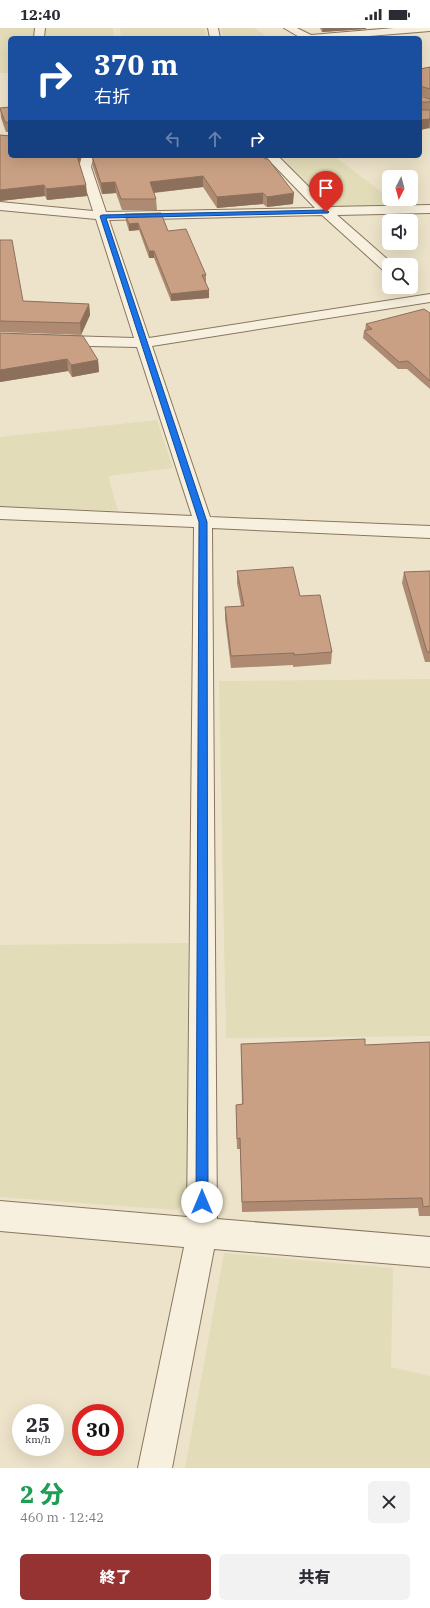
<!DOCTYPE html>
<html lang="ja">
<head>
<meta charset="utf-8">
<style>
	:root { --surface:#fff; --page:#f2f2f3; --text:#2b2b33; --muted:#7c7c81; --accent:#953333 }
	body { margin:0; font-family:"IBM Plex Serif","Noto Sans JP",serif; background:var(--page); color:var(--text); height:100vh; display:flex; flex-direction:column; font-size:15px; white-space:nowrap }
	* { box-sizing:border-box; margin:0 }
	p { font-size:13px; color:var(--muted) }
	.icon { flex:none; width:22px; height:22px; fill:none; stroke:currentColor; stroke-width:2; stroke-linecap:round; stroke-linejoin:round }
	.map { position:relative; height:1440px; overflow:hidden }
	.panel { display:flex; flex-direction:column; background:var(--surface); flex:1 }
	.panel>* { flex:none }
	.top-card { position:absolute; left:8px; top:8px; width:414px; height:122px; border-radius:6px; box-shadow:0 4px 16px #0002; background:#1a4fa0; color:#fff; overflow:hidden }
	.needle { width:26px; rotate:186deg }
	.controls { position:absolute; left:382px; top:142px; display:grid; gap:8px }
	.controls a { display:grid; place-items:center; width:36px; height:36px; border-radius:6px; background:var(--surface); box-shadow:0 4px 16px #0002; font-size:20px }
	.speed { position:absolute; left:12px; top:1376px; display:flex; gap:8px; font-size:20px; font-weight:700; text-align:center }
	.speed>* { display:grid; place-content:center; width:52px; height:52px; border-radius:50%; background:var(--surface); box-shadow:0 4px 16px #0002; line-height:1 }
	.speed small { font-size:10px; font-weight:400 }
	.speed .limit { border:6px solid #d22; background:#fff; color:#111 }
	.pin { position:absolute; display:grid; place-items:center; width:34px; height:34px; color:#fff; margin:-41px -17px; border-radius:50% 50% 50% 0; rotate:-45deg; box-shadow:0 0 4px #0007 }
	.pin .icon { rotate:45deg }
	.me { position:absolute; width:44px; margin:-22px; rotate:0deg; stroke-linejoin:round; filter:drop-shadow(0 0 3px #0008) }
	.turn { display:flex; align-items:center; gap:14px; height:84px; padding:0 20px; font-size:18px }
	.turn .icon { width:52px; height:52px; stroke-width:2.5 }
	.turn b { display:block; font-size:28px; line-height:34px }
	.lanes { display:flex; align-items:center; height:38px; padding:0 20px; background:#0003; justify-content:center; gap:20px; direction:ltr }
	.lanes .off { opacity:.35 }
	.round { display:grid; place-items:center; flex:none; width:42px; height:42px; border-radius:6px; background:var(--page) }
	.head { display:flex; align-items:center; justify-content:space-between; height:68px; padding:0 20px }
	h1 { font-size:24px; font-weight:800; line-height:30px; color:#1e9e55 }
	.primary-button { display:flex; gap:8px; margin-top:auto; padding:8px 20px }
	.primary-button a { flex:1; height:46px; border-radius:6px; background:var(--accent); color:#fff; font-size:16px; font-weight:800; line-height:46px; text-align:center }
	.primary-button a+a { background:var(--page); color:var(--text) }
	.status { display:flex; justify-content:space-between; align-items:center; height:28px; padding:0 20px; background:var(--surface); direction:ltr }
	.status svg { height:11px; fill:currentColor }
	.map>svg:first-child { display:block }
	.farmland { fill:#e2dcb8 }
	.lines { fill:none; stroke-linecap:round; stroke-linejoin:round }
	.street-casing { stroke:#89765f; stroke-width:2 }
	.street { fill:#f8f0de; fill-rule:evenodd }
	.wall { fill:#ad8a71 }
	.shaded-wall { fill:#8d705c }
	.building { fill:#c9a083; stroke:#8d705c }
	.route { fill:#1a73e8; stroke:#114b97 }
</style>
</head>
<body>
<div class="status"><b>12:40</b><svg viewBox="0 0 49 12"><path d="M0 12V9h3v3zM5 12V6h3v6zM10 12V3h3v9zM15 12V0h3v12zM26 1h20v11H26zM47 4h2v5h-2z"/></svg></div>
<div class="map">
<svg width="430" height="1440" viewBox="0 0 430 1440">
	<rect width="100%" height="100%" fill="#ede3ca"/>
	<path class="farmland" d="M 0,0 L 34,0 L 33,10 L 10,10 L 10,45 L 0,45 Z
		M 46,0 L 113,0 L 114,10 L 45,10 Z
		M 120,0 L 204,0 L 206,10 L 121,10 Z
		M 221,0 L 254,0 L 269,10 L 223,10 Z
		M 280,128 L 334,128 L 401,179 L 333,180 Z
		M 157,392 L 173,440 L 108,448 L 118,483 L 0,478 L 0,409 Z
		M 430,651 L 430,1008 L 226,1010 L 219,653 Z
		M 188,915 L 187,1172 L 176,1182 L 0,1169 L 0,917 Z
		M 224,1225 L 393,1240 L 391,1339 L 430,1348 L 430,1440 L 185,1440 Z"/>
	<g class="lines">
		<g class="street-casing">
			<path id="street" d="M 35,0 L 45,0 L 44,10 L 34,10 Z
				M 208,0 L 218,0 L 220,10 L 210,10 Z
				M 284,0 L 297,0 L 311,7 L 394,0 L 430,0 L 430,3 L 345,10 L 301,10 Z
				M 82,128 L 94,128 L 91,139 L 106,184 L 315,180 L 265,128 L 278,128 L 329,179 L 430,177 L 430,185 L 337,187 L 394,237 L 389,237 L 389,244 L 384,243 L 322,187 L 109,192 L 149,310 L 430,266 L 430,274 L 152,318 L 210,489 L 430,498 L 430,510 L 212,500 L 217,1191 L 430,1209 L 430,1239 L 214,1221 L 172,1440 L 138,1440 L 184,1219 L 0,1203 L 0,1173 L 187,1189 L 194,499 L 0,491 L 0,479 L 192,488 L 137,319 L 0,316 L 0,306 L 134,310 L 96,191 L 0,182 L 0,174 L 93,183 L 79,139 Z"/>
		</g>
		<use href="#street" class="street"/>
	</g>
	<path class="wall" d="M 320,0 L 366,0 L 366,1 L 322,4 Z
		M 430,39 L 430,71 L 420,67 L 420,41 Z
		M 420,68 L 430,71 L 430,101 L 429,100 L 420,102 Z
		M 10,79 L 10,128 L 81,128 L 79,135 L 86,157 L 87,168 L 47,172 L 45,168 L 0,173 L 0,107 L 9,107 L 9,104 L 6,104 L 1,90 L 0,80 Z
		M 92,128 L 263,128 L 293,176 L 267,179 L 263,176 L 217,180 L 203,159 L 154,165 L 156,171 L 157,182 L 122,182 L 116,165 L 102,166 L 93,139 Z
		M 125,186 L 168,203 L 206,247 L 206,254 L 205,254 L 209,262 L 209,270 L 171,273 L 154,230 L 149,230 L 139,202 L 129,203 L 126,193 Z
		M 0,212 L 23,273 L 89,276 L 90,287 L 81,307 L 0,304 Z
		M 430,285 L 430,361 L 407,341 L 398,341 L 363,310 L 364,303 L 365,303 L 366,296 Z
		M 0,305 L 98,332 L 99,344 L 72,349 L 68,343 L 0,354 Z
		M 237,543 L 300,568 L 332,624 L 331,636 L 293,639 L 293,637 L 231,640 L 225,591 L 225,579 L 241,578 L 237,555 Z
		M 430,543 L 430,634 L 425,634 L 402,555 L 404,544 Z
		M 430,1014 L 430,1188 L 419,1188 L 418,1180 L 242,1184 L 240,1121 L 237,1121 L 236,1088 L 236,1077 L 242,1076 L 241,1028 L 241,1016 L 365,1017 Z"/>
	<path class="shaded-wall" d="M 323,0 L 366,0 L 366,1 L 322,4 Z
		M 430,91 L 429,100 L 420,102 L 420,92 Z
		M 77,128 L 81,128 L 78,139 Z
		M 203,148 L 203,159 L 150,165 L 150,154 Z
		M 115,154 L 116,165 L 102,166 L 101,155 Z
		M 44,157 L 45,168 L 0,173 L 0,162 Z
		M 86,157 L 87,168 L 47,172 L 46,161 Z
		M 263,165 L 263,176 L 217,180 L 217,169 Z
		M 294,165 L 293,176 L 267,179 L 267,169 Z
		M 138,195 L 139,202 L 129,203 L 129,196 Z
		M 149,223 L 154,223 L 154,230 L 149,230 Z
		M 209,262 L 209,270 L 171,273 L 171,266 Z
		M 89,276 L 90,287 L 81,307 L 80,295 Z
		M 67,331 L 68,343 L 0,354 L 0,342 Z
		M 98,332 L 99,344 L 72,349 L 71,337 Z"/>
	<path class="building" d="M 430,39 L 430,61 L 420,58 L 420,65 L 420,41 Z
		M 420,68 L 430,71 L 430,74 L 420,74 L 420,82 L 430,82 L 430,91 L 420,92 Z
		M 10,79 L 10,95 L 5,94 L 0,80 Z
		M 10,101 L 10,107 L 8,102 Z
		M 0,107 L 10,108 L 10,128 L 77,128 L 86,157 L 46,161 L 44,157 L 0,162 Z
		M 92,128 L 263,128 L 265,131 L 268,131 L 294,165 L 267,169 L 263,165 L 217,169 L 203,148 L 150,154 L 156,171 L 121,171 L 115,154 L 101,155 Z
		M 161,185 L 168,203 L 186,201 L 206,247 L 202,247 L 209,262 L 171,266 L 154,223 L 149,223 L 138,195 L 129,196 L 125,186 Z
		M 0,212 L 12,212 L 23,273 L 89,276 L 80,295 L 0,293 Z
		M 424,281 L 430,285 L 430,353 L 408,333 L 399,334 L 364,303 L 372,301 L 366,296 Z
		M 0,305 L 83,308 L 98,332 L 71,337 L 67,331 L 0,342 Z
		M 293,539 L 300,568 L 320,567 L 332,624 L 294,627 L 294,625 L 231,628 L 225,579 L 244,578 L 237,543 Z
		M 430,543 L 430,624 L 427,624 L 404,544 Z
		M 365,1011 L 365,1017 L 430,1014 L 430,1178 L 423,1179 L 422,1170 L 242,1174 L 240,1110 L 237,1111 L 236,1077 L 243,1076 L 241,1016 Z"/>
	<path class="route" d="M 326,182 L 329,184 L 328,185 L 106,190 L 207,494 L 208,1174 L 206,1178 L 202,1180 L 198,1178 L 196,1174 L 199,494 L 100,188 L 102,187 Z"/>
</svg>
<div class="controls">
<a><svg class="needle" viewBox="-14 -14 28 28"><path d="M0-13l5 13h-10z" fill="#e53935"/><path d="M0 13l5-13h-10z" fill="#7c7c81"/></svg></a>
<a><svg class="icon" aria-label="sound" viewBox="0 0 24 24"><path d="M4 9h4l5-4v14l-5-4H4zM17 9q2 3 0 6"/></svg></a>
<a><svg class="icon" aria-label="search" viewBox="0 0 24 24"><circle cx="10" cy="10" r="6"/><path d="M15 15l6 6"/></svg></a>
</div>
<div class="speed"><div>25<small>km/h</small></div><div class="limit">30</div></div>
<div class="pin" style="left:326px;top:184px;background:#d93025"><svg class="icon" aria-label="arrive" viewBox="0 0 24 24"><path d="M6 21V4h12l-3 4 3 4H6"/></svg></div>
<svg class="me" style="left:202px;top:1174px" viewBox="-20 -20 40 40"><circle r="19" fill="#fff"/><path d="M0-13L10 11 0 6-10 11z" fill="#1a73e8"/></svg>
<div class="top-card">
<div class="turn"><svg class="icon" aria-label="right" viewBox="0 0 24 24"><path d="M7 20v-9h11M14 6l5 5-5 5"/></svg><div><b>370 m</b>右折</div></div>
<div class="lanes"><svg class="icon off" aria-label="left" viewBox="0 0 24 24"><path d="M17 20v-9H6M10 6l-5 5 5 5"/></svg><svg class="icon off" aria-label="ahead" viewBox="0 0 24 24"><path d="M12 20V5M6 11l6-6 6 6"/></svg><svg class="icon" aria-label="right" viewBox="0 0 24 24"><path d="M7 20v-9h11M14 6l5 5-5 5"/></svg></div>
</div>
</div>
<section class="panel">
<div class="head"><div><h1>2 分</h1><p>460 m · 12:42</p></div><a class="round"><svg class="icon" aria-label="close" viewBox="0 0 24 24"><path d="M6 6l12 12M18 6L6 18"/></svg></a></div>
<div class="primary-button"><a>終了</a><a>共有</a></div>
</section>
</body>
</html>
